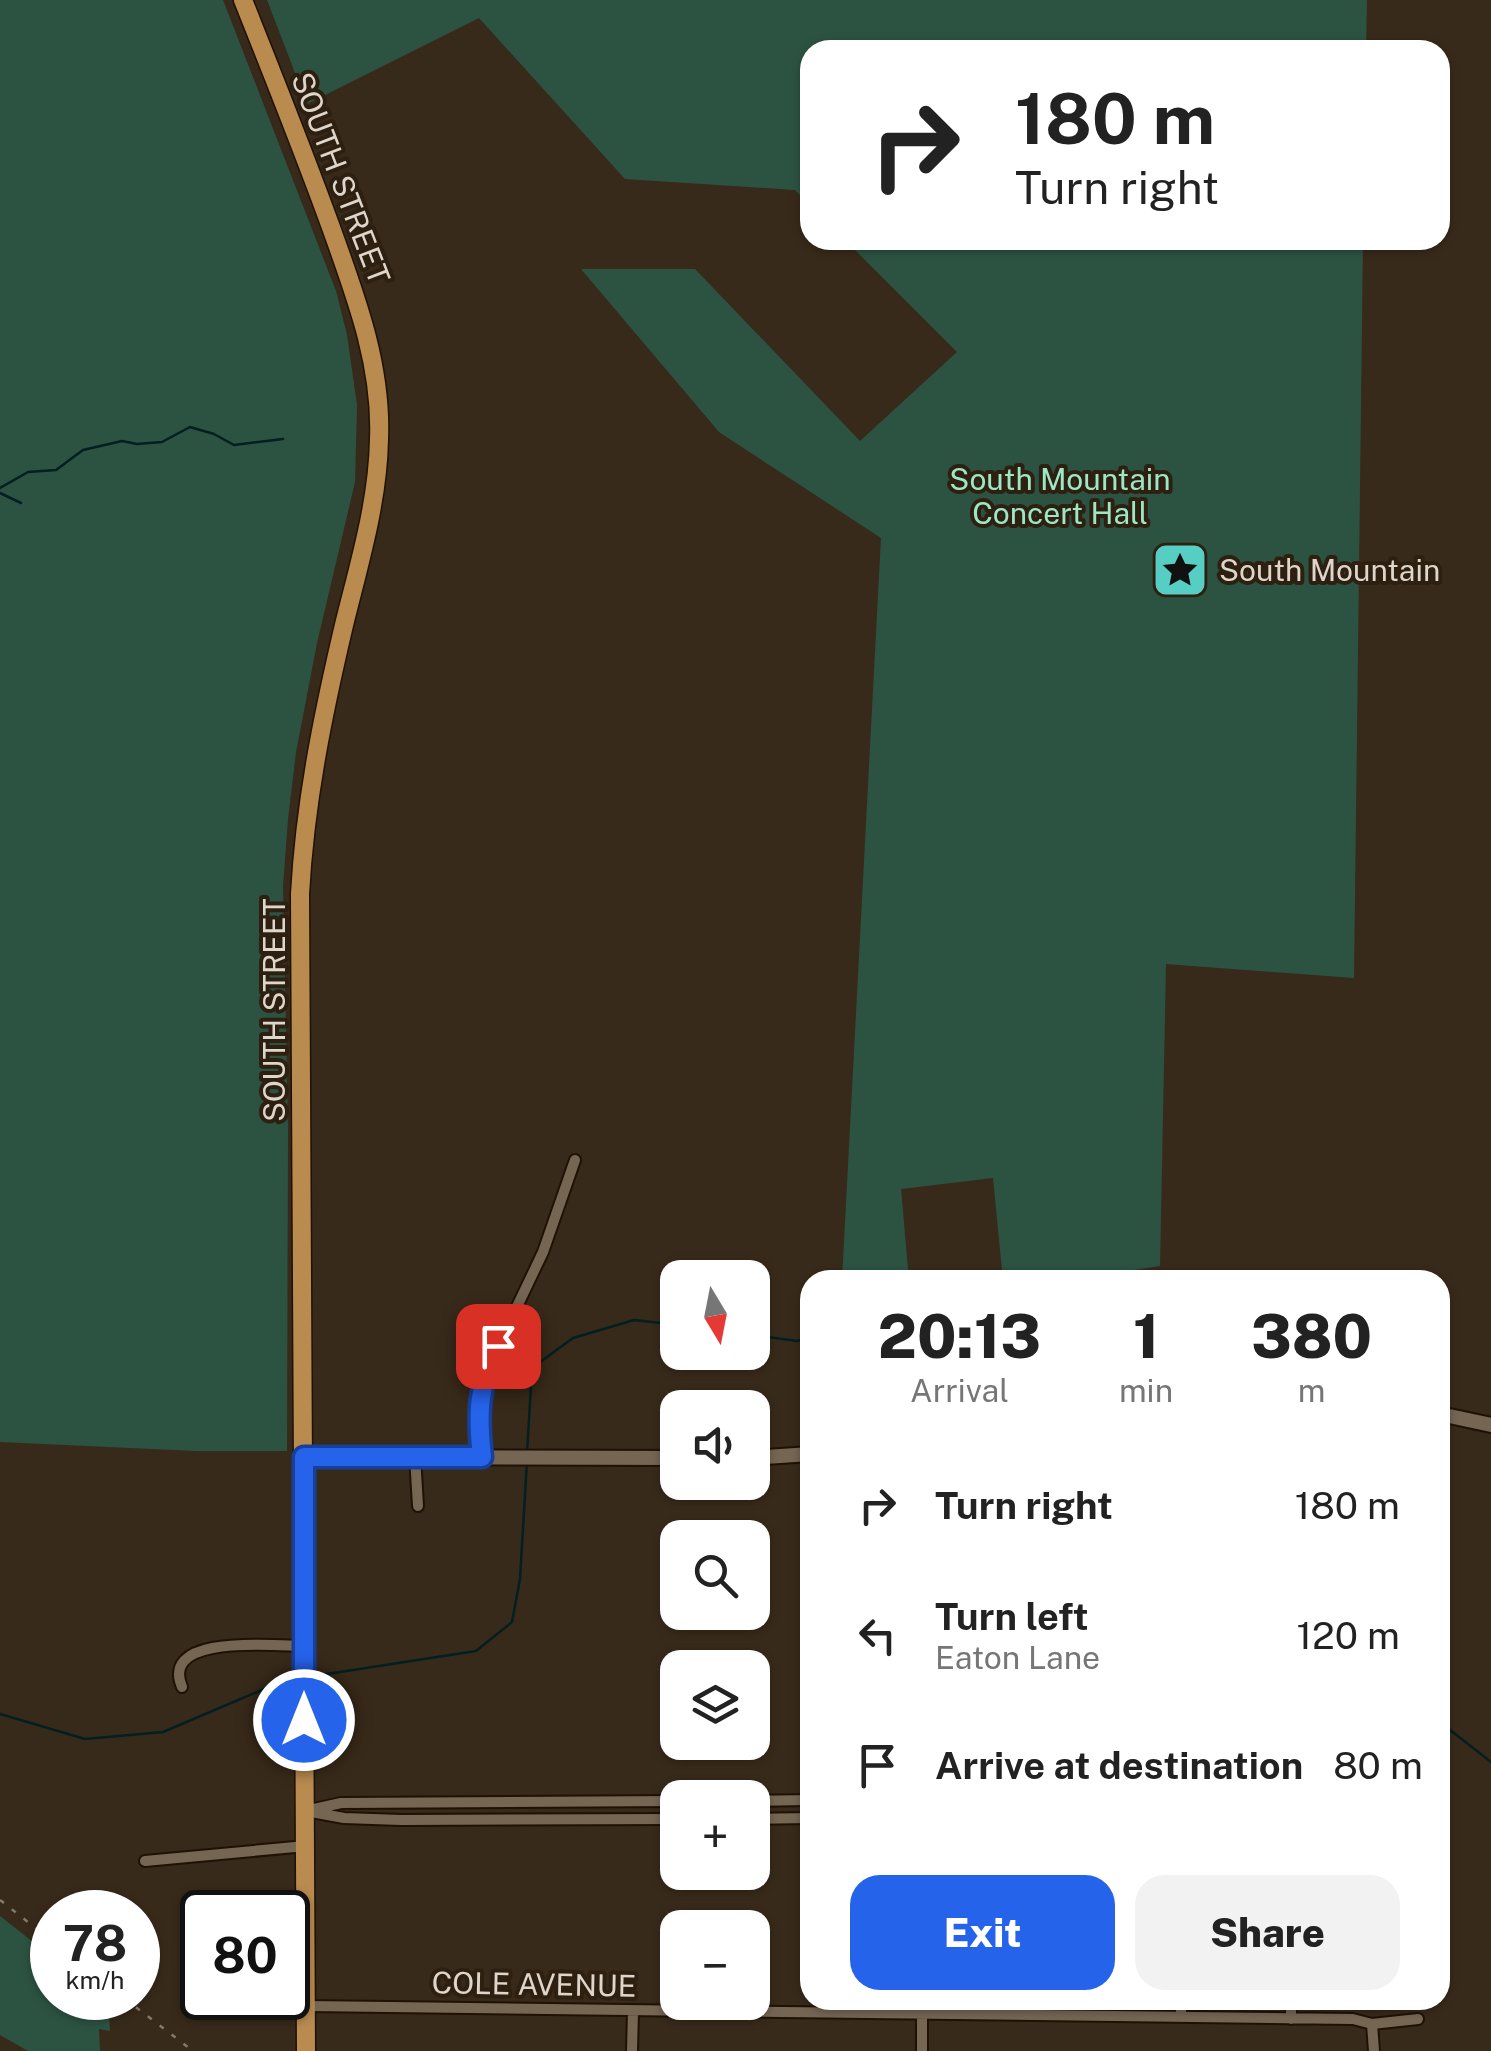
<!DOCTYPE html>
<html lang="en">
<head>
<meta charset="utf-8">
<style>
	:root { --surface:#fff; --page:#f2f2f2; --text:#222; --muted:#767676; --accent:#2563eb }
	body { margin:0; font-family:"Public Sans",sans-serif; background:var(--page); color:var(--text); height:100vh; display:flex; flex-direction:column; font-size:38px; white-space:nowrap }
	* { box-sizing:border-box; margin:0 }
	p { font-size:32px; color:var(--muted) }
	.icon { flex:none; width:55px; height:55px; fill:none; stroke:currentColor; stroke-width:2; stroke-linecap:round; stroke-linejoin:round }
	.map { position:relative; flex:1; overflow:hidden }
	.drawer { position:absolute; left:800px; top:1270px; width:650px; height:740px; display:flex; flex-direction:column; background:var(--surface); border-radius:30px; box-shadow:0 2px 8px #0004 }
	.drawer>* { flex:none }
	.top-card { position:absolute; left:800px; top:40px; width:650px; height:210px; border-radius:30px; box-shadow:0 2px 8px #0004; background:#fff; color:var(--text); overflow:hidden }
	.needle { width:65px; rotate:170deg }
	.fabs { position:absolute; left:660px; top:1260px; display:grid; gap:20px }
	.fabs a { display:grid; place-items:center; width:110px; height:110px; border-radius:20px; background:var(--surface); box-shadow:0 2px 8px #0004; font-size:50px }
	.speed { position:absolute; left:30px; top:1890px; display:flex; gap:20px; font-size:50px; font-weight:700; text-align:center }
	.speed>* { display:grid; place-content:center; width:130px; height:130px; border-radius:50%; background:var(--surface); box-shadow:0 2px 8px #0004; line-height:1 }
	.speed small { font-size:25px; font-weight:400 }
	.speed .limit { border:5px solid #111; border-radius:15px; background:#fff; color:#111 }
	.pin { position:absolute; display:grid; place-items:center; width:85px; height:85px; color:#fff; margin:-42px; border-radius:20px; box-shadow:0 5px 15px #0006 }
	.me { position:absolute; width:110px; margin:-55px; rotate:0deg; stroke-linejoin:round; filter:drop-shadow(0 0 8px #0008) }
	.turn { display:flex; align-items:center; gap:35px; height:210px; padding:0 50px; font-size:45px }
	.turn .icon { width:130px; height:130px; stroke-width:2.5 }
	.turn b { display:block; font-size:70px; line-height:85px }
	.eta { display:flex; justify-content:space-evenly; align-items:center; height:170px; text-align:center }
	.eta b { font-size:60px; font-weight:800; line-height:70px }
	.button { display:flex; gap:20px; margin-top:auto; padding:20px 50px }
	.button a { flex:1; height:115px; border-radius:30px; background:var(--accent); color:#fff; font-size:40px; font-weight:800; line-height:115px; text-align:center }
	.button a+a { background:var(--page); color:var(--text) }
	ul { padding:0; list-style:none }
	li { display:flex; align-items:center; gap:30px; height:130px; padding:0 50px }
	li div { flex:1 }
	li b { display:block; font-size:38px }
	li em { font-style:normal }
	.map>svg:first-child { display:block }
	.green { fill:#2c5342 }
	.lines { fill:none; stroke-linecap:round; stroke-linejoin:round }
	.stream { stroke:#031f21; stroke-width:2.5 }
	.minor-casing { stroke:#1f1204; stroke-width:14 }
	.tertiary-casing { stroke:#1f1204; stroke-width:18 }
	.trunk-casing { stroke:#1f1204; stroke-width:21 }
	.minor { stroke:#756654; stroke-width:10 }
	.tertiary { stroke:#756654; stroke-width:14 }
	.trunk { stroke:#ba8b4f; stroke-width:18 }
	.rail { stroke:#84796b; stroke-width:2.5; stroke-dasharray:5 10; stroke-linecap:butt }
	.route-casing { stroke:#184099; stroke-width:25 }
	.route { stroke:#2563eb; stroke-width:18 }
	.labels { text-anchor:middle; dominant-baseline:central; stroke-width:8; stroke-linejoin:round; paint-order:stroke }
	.street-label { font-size:30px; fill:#ded5cb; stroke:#2d2011 }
	.park-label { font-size:30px; fill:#9ee7c5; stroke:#2d2011 }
	.poi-label { font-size:30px; fill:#ded5cb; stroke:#2d2011; text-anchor:start }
</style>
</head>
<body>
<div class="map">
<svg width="1491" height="2051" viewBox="0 0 1491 2051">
	<rect width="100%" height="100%" fill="#382a1a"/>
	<path class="green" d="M 0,0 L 223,0 L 336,291 L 347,335 L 357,405 L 355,482 L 317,643 L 296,752 L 288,819 L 283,886 L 288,1129 L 287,1451 L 196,1451 L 0,1442 Z
		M 267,0 L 1367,0 L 1366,50 L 810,50 L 810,205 L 795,190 L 625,179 L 479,18 L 307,104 Z
		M 845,240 L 1363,240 L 1354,978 L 1166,964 L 1160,1266 L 1071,1280 L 1003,1280 L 993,1178 L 901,1189 L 909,1280 L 842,1280 L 881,538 L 719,432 L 581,269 L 695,269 L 860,441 L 957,352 Z
		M 0,1916 L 52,1957 L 52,1998 L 103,1998 L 108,2001 L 110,2031 L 99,2029 L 100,2051 L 28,2051 L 0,2035 Z"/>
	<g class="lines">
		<path class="stream" d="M 0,488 L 28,472 L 56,470 L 83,450 L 122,441 L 137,444 L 162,442 L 190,427 L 214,434 L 234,445 L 283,439
			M 0,493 L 21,503
			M 752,1335 L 797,1341 L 810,1338
			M 527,1453 L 532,1368 L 573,1338 L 634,1320 L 678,1325
			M 314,1676 L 476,1651 L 512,1622 L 520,1579 L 527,1461
			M 0,1714 L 85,1739 L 163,1732 L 283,1681 L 296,1679
			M 1440,1722 L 1491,1762"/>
		<g class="minor-casing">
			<path id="minor" d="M 415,1456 L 418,1506
				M 482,1457 L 478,1417 L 483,1378 L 543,1252 L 575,1160
				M 182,1687 C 159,1633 276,1646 304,1646
				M 752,1801 L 810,1800
				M 305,1811 L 341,1803 L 678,1801
				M 306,1811 L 344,1818 L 401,1820 L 678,1819
				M 752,1819 L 810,1818
				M 145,1861 L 306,1846
				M 1291,2000 L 1291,2019
				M 307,2006 L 1353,2019 L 1372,2024 L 1418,2019
				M 922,2012 L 922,2051
				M 1181,2017 L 1181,2000
				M 1372,2024 L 1374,2051
				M 632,2051 L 633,2011"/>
		</g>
		<g class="tertiary-casing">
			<path id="tertiary" d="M 1440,1414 L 1491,1425
				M 304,1457 L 678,1458
				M 752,1458 L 810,1454"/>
		</g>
		<g class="trunk-casing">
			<path id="trunk" d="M 243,0 C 274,78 305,155 333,233 C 357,300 382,367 379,439 C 378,502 359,564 344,625 C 323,714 305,802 300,894 L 306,2051"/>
		</g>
		<use href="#minor" class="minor"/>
		<use href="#tertiary" class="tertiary"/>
		<use href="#trunk" class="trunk"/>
		<path class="rail" d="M 0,1900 L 52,1941
			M 124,1998 L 193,2051"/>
	</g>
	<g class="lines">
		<g class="route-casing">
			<path id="route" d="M 304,1720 L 304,1457 L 482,1457 C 477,1412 478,1387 498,1346"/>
		</g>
		<use href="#route" class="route"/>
	</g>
	<defs>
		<g id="sight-square" transform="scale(2.875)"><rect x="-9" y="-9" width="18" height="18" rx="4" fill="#56cec4" stroke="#2d2011"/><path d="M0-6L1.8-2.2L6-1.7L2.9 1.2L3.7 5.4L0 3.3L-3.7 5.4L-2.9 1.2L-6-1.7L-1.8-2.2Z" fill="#111"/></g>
	</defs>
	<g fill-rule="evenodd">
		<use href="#sight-square" x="1180" y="570"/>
	</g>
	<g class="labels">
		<g class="street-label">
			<text transform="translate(341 178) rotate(69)">SOUTH STREET</text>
			<text transform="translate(274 1010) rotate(-90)">SOUTH STREET</text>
			<text transform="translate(534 1984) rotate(1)">COLE AVENUE</text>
		</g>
		<g class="park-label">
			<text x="1060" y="479">South Mountain<tspan x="1060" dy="34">Concert Hall</tspan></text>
		</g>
		<g class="poi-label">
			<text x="1219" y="570">South Mountain</text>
		</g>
	</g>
</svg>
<div class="fabs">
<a><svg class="needle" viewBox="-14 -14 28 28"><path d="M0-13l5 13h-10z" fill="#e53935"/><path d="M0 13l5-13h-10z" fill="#767676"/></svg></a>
<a><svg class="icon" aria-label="sound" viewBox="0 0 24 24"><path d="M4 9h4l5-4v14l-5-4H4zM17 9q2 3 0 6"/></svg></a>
<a><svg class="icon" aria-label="search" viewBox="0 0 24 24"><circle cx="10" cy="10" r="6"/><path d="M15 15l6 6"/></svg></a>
<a><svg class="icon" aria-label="layers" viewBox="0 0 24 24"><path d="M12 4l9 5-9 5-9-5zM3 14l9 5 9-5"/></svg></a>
<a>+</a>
<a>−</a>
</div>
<div class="speed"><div>78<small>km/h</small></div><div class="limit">80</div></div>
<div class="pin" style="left:498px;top:1346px;background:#d93025"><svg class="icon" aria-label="arrive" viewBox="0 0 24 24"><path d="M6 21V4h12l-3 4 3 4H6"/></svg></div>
<svg class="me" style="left:304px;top:1720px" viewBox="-20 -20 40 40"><circle r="17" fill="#2563eb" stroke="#fff" stroke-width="3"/><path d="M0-11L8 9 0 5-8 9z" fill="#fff"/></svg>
<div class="top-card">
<div class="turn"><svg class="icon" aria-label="right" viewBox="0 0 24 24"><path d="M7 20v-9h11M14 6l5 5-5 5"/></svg><div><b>180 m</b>Turn right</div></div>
</div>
<section class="drawer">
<div class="eta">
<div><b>20:13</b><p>Arrival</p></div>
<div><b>1</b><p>min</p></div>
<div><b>380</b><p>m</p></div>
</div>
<ul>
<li><svg class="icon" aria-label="right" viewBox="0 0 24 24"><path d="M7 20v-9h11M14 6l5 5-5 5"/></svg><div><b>Turn right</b></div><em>180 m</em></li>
<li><svg class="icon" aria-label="left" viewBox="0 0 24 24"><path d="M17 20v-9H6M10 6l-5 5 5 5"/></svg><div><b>Turn left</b><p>Eaton Lane</p></div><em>120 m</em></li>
<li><svg class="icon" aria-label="arrive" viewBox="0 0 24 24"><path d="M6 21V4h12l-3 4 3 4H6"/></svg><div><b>Arrive at destination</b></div><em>80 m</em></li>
</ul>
<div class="button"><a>Exit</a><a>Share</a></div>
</section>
</div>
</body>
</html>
